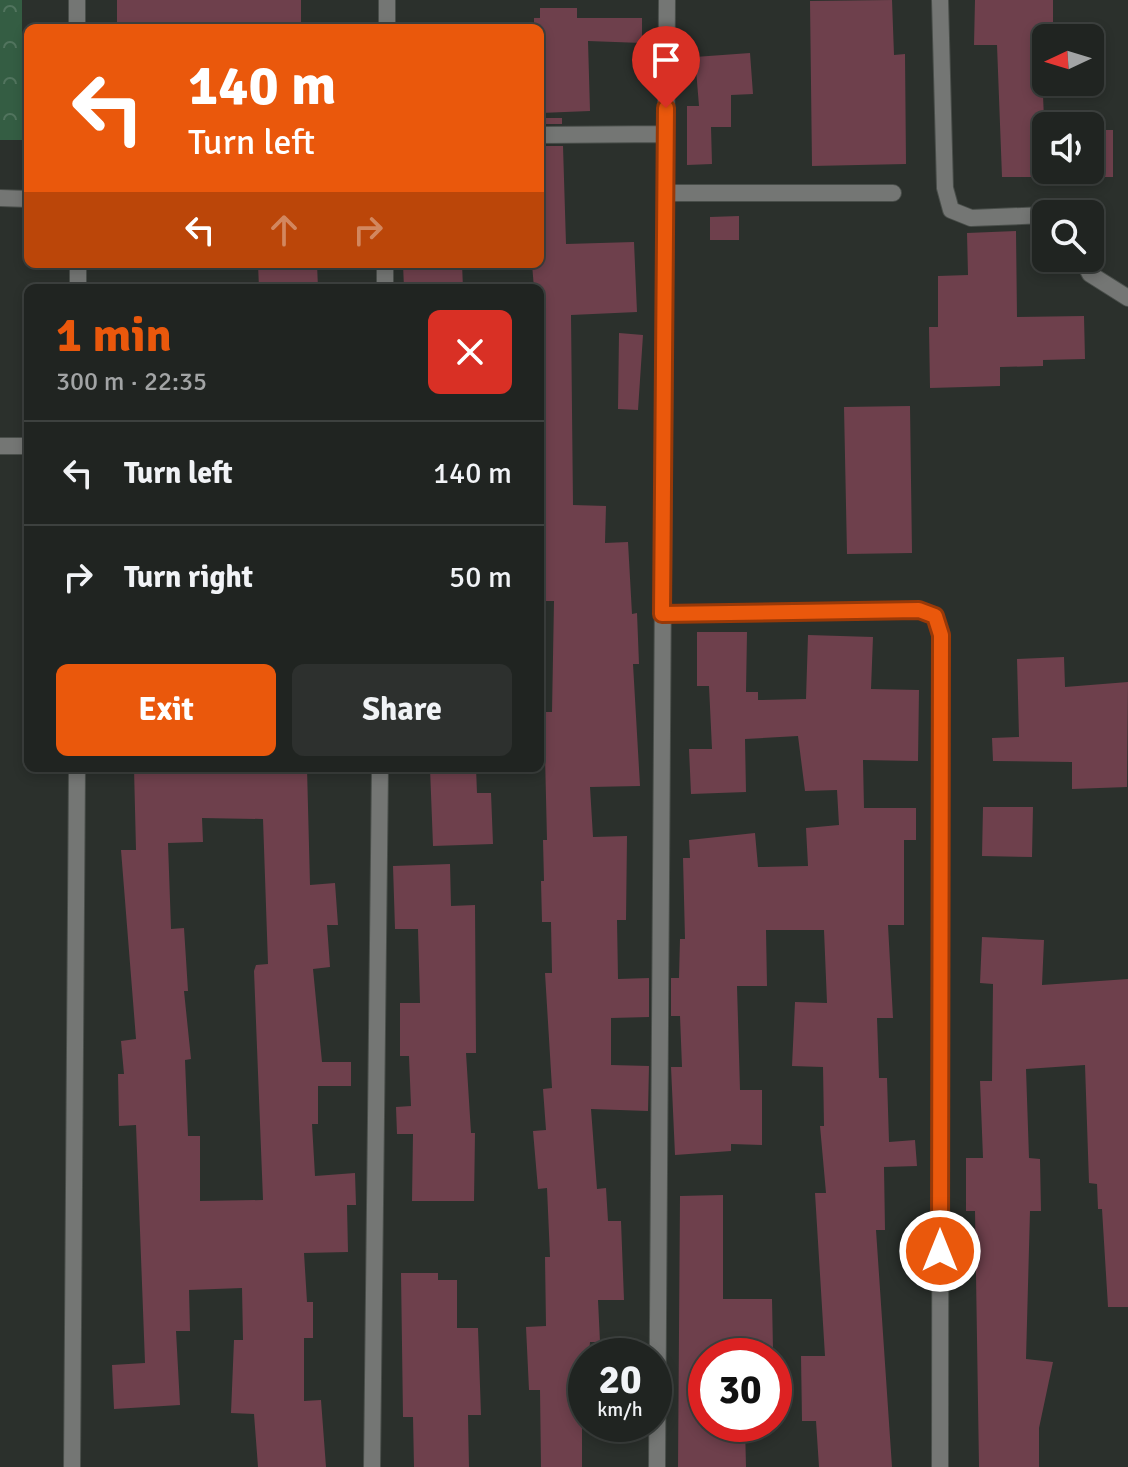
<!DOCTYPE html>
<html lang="en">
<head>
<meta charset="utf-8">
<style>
	:root { --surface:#202421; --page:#2d302e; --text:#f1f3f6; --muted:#a2a4a5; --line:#3d413f; --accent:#ea580c }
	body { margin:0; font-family:Signika,sans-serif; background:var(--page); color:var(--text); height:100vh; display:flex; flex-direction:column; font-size:30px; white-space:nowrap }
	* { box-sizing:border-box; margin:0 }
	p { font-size:26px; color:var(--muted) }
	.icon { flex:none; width:44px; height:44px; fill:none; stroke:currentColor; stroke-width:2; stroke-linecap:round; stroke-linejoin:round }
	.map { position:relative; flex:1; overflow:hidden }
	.sheet { position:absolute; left:24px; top:284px; width:520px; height:488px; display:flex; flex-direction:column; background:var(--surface); border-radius:12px; box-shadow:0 4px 12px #0003,0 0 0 2px var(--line) }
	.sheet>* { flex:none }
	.top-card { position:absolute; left:24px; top:24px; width:520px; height:244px; border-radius:12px; box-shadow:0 4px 12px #0003,0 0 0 2px var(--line); background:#ea580c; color:#fff; overflow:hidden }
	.needle { width:52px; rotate:266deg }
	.tools { position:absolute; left:1032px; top:24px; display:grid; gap:16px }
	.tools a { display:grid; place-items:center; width:72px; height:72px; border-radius:12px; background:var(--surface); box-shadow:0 4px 12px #0003,0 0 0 2px var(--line); font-size:40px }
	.speed { position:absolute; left:568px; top:1338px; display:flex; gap:16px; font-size:40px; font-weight:700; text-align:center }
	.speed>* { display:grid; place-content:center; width:104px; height:104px; border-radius:50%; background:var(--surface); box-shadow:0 4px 12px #0003,0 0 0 2px var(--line); line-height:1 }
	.speed small { font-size:20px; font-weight:400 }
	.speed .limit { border:12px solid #d22; background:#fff; color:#111 }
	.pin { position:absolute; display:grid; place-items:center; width:68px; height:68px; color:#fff; margin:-82px -34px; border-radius:50% 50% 50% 0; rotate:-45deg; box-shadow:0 0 8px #0007 }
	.pin .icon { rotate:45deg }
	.me { position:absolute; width:88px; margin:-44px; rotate:0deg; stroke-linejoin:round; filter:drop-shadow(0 0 6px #0008) }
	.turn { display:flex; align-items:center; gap:28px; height:168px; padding:0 32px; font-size:36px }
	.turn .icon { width:104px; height:104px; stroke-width:2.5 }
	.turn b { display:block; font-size:56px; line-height:68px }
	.lanes { display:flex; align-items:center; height:76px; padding:0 32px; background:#0003; justify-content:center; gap:40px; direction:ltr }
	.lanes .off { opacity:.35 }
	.round { display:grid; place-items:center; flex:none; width:84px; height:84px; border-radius:12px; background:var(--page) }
	.summary { display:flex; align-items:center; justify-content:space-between; height:136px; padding:0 32px }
	h1 { font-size:48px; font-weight:800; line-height:60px; color:var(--accent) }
	.primary-button { display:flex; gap:16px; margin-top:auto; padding:16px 32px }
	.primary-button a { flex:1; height:92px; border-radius:12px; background:var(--accent); color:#fff; font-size:32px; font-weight:800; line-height:92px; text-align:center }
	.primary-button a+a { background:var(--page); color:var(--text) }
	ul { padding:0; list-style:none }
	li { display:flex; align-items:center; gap:24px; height:104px; padding:0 32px; border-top:2px solid var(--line) }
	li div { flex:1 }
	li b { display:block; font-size:30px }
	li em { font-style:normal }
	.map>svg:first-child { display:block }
	.park { fill:url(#park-crowns) }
	.building { fill:#6e404c; fill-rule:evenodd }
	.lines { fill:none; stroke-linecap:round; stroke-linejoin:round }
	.minor-casing { stroke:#494e4a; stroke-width:18 }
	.tertiary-casing { stroke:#494e4a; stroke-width:18 }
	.minor { stroke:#747674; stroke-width:16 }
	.tertiary { stroke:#747674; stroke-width:16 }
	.route-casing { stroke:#983908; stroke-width:20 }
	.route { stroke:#ea580c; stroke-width:14 }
</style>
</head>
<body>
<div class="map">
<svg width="1128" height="1467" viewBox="0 0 1128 1467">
	<defs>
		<pattern id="park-crowns" width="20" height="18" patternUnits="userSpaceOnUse" patternTransform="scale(2)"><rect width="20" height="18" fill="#345d43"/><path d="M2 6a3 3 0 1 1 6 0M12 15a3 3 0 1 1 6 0" fill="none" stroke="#51745e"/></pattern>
	</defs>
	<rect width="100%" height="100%" fill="#2b302c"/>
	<path class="park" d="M 0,0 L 22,0 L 22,140 L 0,140 Z"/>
	<path class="building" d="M 117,0 L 301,0 L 301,28 L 117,28 Z
		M 892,0 L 894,55 L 905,54 L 906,164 L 812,166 L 810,1 Z
		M 975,0 L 1053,0 L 1053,38 L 1046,38 L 1046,45 L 1041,45 L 1046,170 L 1090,170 L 1090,130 L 1113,130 L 1113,177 L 1002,177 L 997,45 L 974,45 Z
		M 540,8 L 577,8 L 577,18 L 642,18 L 642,43 L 588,41 L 590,111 L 540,113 L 540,28 L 534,28 L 534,18 L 540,18 Z
		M 750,53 L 753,94 L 731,95 L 731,127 L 711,127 L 712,164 L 687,165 L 687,106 L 699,106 L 695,57 Z
		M 540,118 L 562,118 L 562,124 L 540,124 Z
		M 540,146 L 563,146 L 566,244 L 634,242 L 637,312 L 571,315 L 573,505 L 606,506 L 605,543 L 628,542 L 632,614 L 637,613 L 639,664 L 633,664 L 640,786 L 590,787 L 593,837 L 627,836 L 626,920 L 617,920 L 618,979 L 649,978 L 649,1017 L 611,1018 L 611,1065 L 649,1066 L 648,1111 L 591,1109 L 597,1189 L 606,1188 L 608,1221 L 621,1221 L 624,1300 L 598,1300 L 600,1342 L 590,1342 L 586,1388 L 582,1388 L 582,1467 L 541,1467 L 540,1390 L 529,1390 L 526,1327 L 546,1326 L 545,1257 L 550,1257 L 547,1188 L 538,1189 L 533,1131 L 546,1130 L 543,1089 L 552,1088 L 545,973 L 552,973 L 551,922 L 542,922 L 541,881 L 544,881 L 543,840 L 547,840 L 544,712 L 552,712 L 554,601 L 546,601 L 546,564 L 540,564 L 540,288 L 534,288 L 532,264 L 540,264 Z
		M 739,216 L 739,240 L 710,240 L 710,217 Z
		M 1016,231 L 1017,317 L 1084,316 L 1085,359 L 1043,360 L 1043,366 L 1000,367 L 1000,386 L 930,388 L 929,327 L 938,327 L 938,276 L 968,275 L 967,233 Z
		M 258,264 L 317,264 L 318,288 L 259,288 Z
		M 403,264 L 462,264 L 463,288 L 404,288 Z
		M 619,333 L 643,335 L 638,410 L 618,409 Z
		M 910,406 L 912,553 L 847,554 L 844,407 Z
		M 697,632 L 747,632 L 746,692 L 758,692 L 758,700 L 806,699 L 808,635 L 873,637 L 871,689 L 919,690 L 918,761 L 863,760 L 864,808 L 916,808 L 916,840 L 904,840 L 904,925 L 888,925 L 893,1018 L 877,1018 L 879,1078 L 887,1078 L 889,1142 L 915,1140 L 917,1166 L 884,1167 L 885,1230 L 876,1230 L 892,1467 L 819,1467 L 816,1421 L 802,1421 L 801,1356 L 825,1356 L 815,1193 L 826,1193 L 820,1126 L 824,1126 L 823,1067 L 792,1066 L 795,1002 L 827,1003 L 824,930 L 766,930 L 767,986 L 737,986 L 740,1090 L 762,1090 L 762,1145 L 731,1144 L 731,1151 L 675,1155 L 671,1067 L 682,1067 L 680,1016 L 671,1016 L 671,978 L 679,978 L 680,939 L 685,939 L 683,858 L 690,858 L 689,840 L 755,833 L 758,867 L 808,866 L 806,828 L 839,825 L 837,790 L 805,791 L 798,736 L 745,739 L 746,792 L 691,794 L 689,749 L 712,749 L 709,686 L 697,686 Z
		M 1064,657 L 1065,687 L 1128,682 L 1127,787 L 1072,789 L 1072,762 L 993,761 L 992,738 L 1019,737 L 1017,659 Z
		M 134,768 L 307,768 L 310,885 L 335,883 L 338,925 L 327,925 L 330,967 L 313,969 L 322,1062 L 351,1062 L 351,1086 L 318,1086 L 318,1124 L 312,1124 L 315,1176 L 355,1173 L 356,1205 L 347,1205 L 348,1252 L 304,1253 L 307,1302 L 313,1302 L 313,1338 L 304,1338 L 304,1401 L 321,1400 L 326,1467 L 258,1467 L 254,1414 L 231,1413 L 234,1340 L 243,1340 L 242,1288 L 189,1290 L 190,1331 L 176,1331 L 180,1405 L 114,1409 L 112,1365 L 145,1363 L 136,1125 L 119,1126 L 118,1074 L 124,1074 L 121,1041 L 136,1039 L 121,850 L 136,850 ZM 202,818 L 263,819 L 268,964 L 256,965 L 254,971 L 263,1200 L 200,1201 L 200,1136 L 188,1136 L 185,1060 L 191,1059 L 184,991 L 188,991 L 184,928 L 171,929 L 168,843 L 203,842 Z
		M 430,768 L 476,768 L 477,793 L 491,793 L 493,844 L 433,846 Z
		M 983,807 L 1033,807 L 1032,857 L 982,856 Z
		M 450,864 L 451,906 L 475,905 L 476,1053 L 466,1053 L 471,1133 L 475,1133 L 474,1201 L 412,1201 L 413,1134 L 397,1134 L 396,1107 L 411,1106 L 409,1056 L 400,1056 L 400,1003 L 420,1003 L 418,929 L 395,929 L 393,866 Z
		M 982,937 L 1044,940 L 1042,985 L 1128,979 L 1128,1307 L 1108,1307 L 1102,1209 L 1098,1209 L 1097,1184 L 1089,1183 L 1085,1065 L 1026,1069 L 1029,1158 L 1040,1159 L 1041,1211 L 1030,1211 L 1026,1359 L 1053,1362 L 1039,1428 L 1039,1467 L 979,1467 L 975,1211 L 966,1211 L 966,1158 L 983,1158 L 980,1081 L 992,1081 L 993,984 L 980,983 Z
		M 723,1195 L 723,1299 L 772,1299 L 773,1350 L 706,1351 L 706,1426 L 745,1426 L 746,1467 L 678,1467 L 680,1196 Z
		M 401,1273 L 438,1273 L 438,1280 L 457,1280 L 457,1328 L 478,1328 L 481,1415 L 468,1415 L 469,1467 L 414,1467 L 413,1417 L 403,1417 Z"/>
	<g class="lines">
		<g class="minor-casing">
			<path id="minor" d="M 940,0 L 945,188 L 951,210 L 971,218 L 1046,215
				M 387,28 L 387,0
				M 540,135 L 666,134
				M 666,193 L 893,193
				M 0,198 L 28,199
				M 1082,258 L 1090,274 L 1128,298
				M 385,288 L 385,264
				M 0,446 L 28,446
				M 662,614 L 919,610 L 935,616 L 941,635 L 940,1467
				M 372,1467 L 380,768
				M 657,1467 L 667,0"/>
		</g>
		<g class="tertiary-casing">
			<path id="tertiary" d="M 77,28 L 77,0
				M 78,288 L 78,264
				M 72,1467 L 77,768"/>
		</g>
		<use href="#minor" class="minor"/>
		<use href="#tertiary" class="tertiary"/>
	</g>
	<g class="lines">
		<g class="route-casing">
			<path id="route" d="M 666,108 L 662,614 L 919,610 L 935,616 L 941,635 L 940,1251"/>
		</g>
		<use href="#route" class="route"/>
	</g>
</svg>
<div class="tools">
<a><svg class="needle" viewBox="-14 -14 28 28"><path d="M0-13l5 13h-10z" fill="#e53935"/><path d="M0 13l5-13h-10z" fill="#a2a4a5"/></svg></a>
<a><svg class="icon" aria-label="sound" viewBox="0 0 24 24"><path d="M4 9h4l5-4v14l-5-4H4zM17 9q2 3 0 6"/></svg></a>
<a><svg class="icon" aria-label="search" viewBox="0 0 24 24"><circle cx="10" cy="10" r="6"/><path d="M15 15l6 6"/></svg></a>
</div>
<div class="speed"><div>20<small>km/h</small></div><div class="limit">30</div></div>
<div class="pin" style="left:666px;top:108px;background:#d93025"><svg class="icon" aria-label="arrive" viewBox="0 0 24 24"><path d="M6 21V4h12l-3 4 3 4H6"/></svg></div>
<svg class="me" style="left:940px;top:1251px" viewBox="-20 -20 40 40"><circle r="17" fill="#ea580c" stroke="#fff" stroke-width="3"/><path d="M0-11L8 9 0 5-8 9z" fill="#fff"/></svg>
<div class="top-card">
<div class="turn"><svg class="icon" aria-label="left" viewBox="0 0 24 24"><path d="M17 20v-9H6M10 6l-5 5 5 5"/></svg><div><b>140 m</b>Turn left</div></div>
<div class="lanes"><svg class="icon" aria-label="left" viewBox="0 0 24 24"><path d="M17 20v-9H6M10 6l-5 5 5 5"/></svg><svg class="icon off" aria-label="ahead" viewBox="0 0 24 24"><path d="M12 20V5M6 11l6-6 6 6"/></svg><svg class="icon off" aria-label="right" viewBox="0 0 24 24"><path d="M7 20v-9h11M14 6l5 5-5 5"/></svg></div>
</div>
<section class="sheet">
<div class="summary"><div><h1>1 min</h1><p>300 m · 22:35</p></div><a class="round" style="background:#d93025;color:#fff"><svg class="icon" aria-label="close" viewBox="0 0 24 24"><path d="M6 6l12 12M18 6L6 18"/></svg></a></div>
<ul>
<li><svg class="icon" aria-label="left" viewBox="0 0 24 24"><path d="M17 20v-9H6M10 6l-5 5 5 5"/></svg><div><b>Turn left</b></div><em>140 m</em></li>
<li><svg class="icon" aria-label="right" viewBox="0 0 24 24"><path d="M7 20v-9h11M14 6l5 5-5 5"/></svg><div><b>Turn right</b></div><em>50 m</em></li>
</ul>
<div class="primary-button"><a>Exit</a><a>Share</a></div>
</section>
</div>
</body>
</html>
